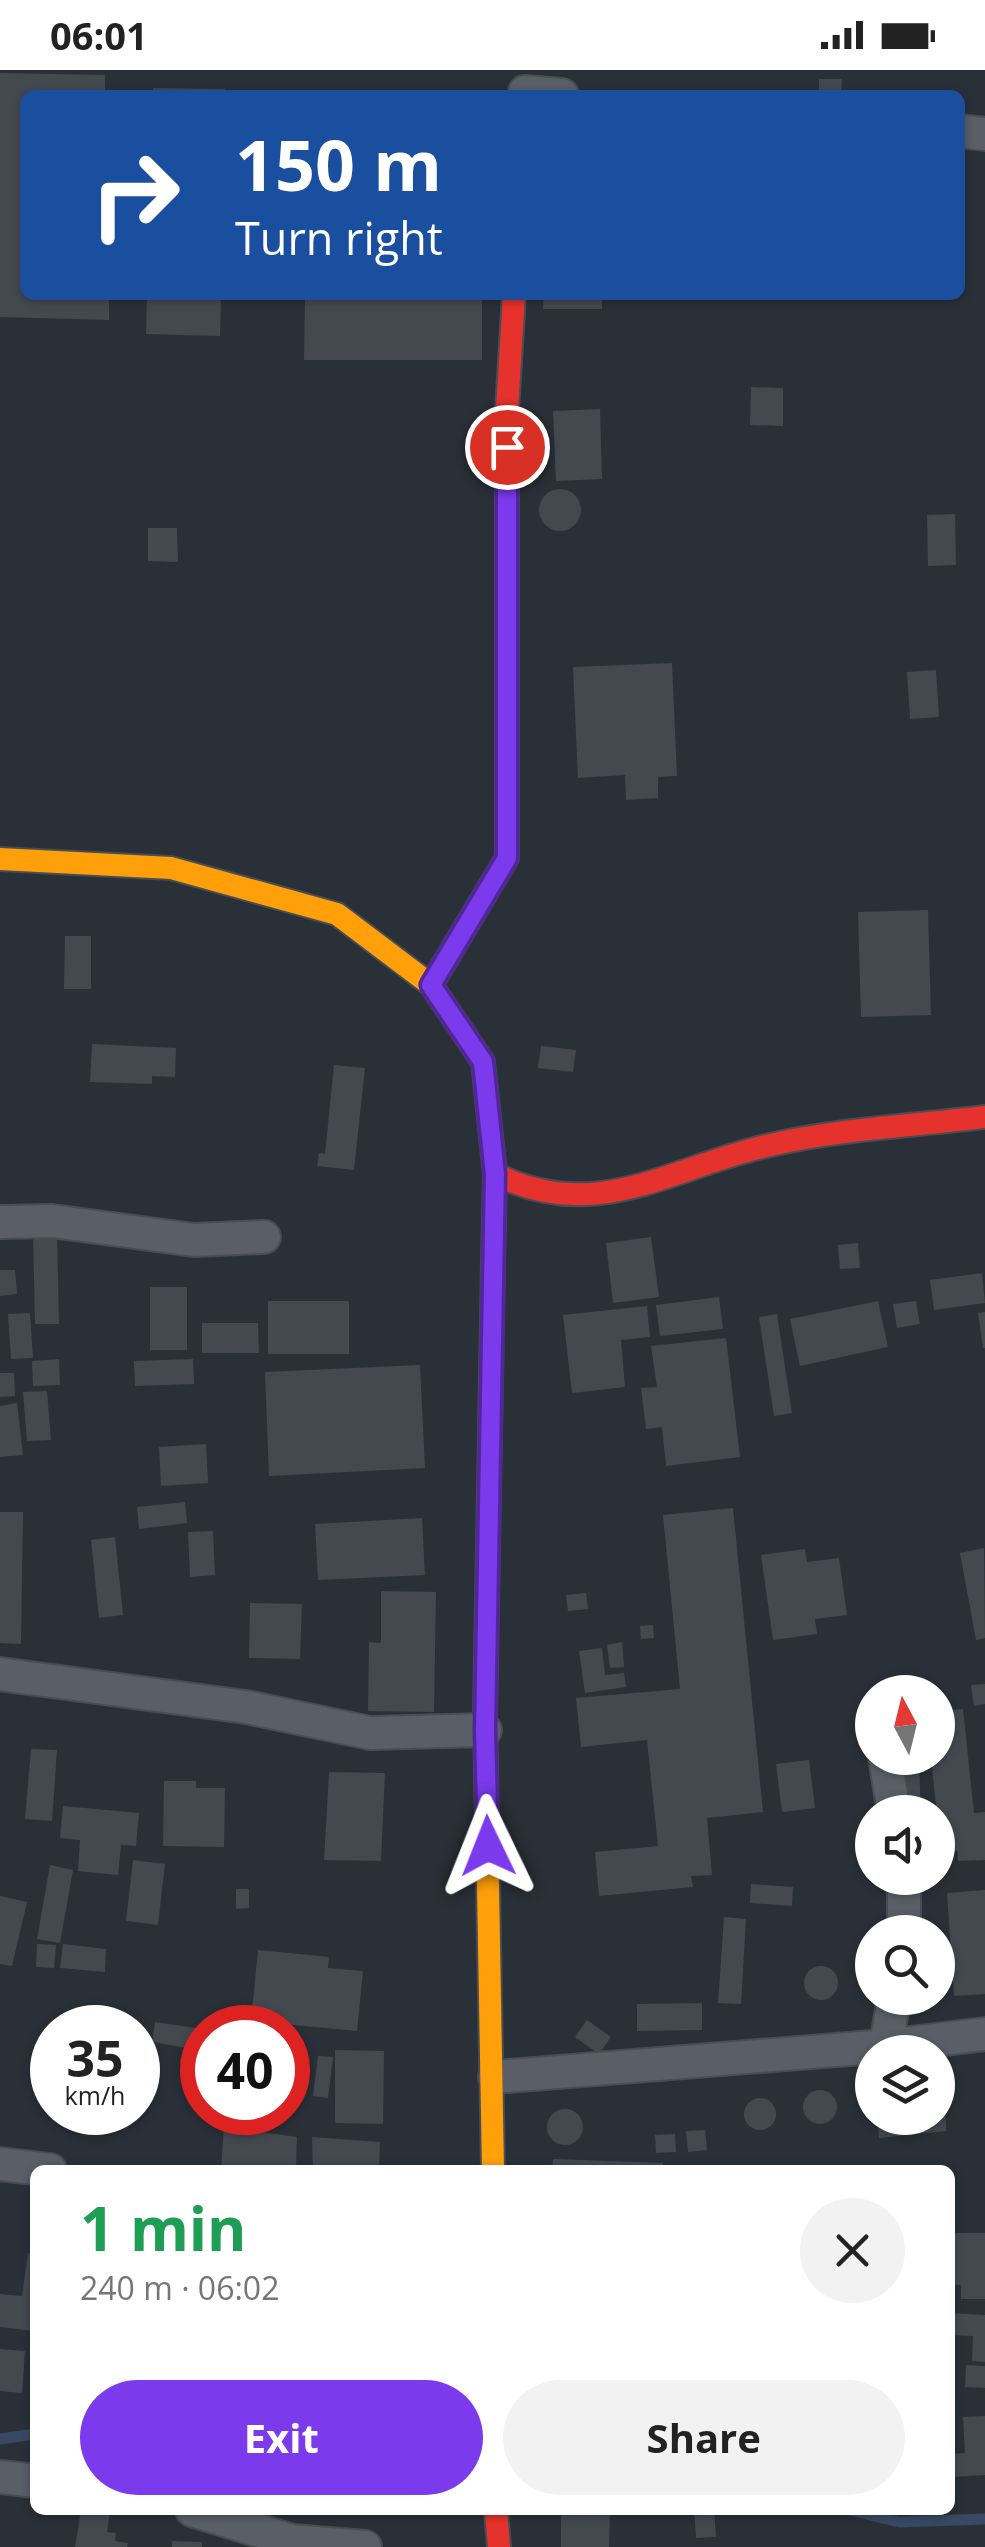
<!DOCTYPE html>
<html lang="en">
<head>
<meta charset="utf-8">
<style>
	:root { --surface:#fff; --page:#f2f2f2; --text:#222; --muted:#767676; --accent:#7c3aed }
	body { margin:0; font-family:"Open Sans",sans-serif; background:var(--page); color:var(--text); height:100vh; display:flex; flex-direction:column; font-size:38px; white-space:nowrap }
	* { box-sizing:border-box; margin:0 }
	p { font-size:32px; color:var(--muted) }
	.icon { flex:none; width:55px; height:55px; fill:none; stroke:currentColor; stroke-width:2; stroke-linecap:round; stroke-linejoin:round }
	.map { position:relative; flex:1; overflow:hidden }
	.side { position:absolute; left:30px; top:2095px; width:925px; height:350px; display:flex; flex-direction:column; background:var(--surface); border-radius:15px; box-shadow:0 2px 8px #0004 }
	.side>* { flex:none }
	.top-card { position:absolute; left:20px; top:20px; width:945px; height:210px; border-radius:15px; box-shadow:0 2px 8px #0004; background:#1a4fa0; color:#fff; overflow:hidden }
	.needle { width:65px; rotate:353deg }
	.buttons { position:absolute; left:855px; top:1605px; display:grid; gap:20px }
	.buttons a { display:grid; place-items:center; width:100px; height:100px; border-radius:50%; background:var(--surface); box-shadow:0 2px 8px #0004; font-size:50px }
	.speed { position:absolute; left:30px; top:1935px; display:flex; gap:20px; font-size:50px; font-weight:700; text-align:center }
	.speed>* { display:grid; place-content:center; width:130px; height:130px; border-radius:50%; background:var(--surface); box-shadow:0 2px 8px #0004; line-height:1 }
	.speed small { font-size:25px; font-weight:400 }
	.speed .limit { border:15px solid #d22; background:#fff; color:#111 }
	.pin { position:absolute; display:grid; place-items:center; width:85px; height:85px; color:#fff; margin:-42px; border:5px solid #fff; border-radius:50%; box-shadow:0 2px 10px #0007 }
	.me { position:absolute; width:110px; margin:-55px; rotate:358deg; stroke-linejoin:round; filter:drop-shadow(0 0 8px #0008) }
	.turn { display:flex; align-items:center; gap:35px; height:210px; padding:0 50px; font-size:45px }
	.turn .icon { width:130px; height:130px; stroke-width:2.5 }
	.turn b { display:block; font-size:70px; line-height:85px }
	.round { display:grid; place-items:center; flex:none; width:105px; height:105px; border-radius:52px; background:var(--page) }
	.summary { display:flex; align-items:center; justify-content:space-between; height:170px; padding:0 50px }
	h1 { font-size:60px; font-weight:700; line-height:75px; color:#1e9e55 }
	.button { display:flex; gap:20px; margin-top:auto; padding:20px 50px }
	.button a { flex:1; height:115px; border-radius:60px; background:var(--accent); color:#fff; font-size:40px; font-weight:700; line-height:115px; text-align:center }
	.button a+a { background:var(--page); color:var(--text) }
	.status { display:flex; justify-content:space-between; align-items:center; height:70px; padding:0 50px; background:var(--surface); direction:ltr }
	.status svg { height:28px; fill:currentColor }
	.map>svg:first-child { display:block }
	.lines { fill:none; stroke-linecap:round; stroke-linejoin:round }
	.stream { stroke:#384963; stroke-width:11 }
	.building { fill:#444950 }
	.street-casing { stroke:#484c53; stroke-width:36 }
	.slow-casing { stroke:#484c53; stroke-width:26 }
	.jam-casing { stroke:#484c53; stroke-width:26 }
	.street { stroke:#5a5e66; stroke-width:32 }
	.slow { stroke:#ff9f0a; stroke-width:22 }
	.jam { stroke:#e5322d; stroke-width:22 }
	.route-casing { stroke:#51269a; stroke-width:25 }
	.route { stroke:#7c3aed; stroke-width:18 }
</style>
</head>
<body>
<div class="status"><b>06:01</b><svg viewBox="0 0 49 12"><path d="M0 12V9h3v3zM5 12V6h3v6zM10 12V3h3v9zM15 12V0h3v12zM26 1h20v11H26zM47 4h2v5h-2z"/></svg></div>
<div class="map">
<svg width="985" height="2477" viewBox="0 0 985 2477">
	<rect width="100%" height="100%" fill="#2a3038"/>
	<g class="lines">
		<path class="stream" d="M 0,2369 L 35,2364
			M 850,2440 L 899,2452 L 985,2449"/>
	</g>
	<path class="building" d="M 0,3 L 105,5 L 105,25 L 25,25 L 25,225 L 109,225 L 109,250 L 0,247 Z
		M 819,9 L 842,9 L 841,25 L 819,25 Z
		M 153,18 L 225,19 L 225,25 L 153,25 Z
		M 147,225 L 221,225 L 220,266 L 146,264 Z
		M 544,225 L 602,225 L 602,239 L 543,239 Z
		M 305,230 L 482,230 L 482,290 L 304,290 Z
		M 751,317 L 783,318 L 783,356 L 750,355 Z
		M 600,339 L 602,409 L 556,411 L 553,341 Z
		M539 440a21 21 0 1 1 42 0a21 21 0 1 1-42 0Z
		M 955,444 L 956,495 L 928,496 L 927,445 Z
		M 148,458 L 177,458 L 178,492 L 148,491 Z
		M 672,593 L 677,706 L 658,707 L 658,728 L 626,730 L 625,705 L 578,708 L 573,597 Z
		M 936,600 L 939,647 L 910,649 L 907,602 Z
		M 928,840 L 931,945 L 861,947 L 858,842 Z
		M 65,866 L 91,866 L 91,919 L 64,919 Z
		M 92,974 L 176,978 L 175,1007 L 152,1006 L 152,1014 L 90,1012 Z
		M 541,976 L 576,980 L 573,1002 L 538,998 Z
		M 334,995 L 365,998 L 354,1100 L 317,1096 L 319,1083 L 325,1084 Z
		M 57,1162 L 59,1254 L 35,1254 L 33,1163 Z
		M 651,1167 L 659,1227 L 613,1233 L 606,1173 Z
		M 858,1173 L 860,1198 L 840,1199 L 838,1175 Z
		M 0,1200 L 15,1200 L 17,1224 L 0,1226 Z
		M 982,1203 L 985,1233 L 934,1240 L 930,1210 Z
		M 150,1217 L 187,1217 L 187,1280 L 150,1280 Z
		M 719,1227 L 723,1259 L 660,1266 L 656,1235 Z
		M 268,1231 L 349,1231 L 349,1284 L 268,1284 Z
		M 878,1231 L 888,1277 L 800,1296 L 790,1249 Z
		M 916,1231 L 920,1254 L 897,1258 L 893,1234 Z
		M 647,1236 L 650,1267 L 621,1270 L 625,1317 L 572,1323 L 563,1245 Z
		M 985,1242 L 985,1278 L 983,1278 L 978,1243 Z
		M 30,1243 L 33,1288 L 11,1289 L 8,1244 Z
		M 777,1244 L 792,1343 L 774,1346 L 759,1247 Z
		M 202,1253 L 258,1253 L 259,1283 L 202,1283 Z
		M 726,1268 L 740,1387 L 666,1396 L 662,1357 L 646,1359 L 641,1318 L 657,1317 L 651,1276 Z
		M 59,1289 L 60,1315 L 33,1316 L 32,1291 Z
		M 193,1289 L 194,1314 L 135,1316 L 134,1291 Z
		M 420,1295 L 425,1398 L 269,1406 L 265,1302 Z
		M 0,1303 L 14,1303 L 15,1326 L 0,1327 Z
		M 47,1321 L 51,1370 L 27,1371 L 23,1322 Z
		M 17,1333 L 23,1385 L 0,1387 L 0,1336 Z
		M 206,1374 L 208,1413 L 161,1416 L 159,1377 Z
		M 185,1432 L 187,1453 L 139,1459 L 137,1437 Z
		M 733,1438 L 763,1742 L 707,1748 L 712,1805 L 691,1806 L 693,1817 L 599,1826 L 595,1782 L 658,1776 L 647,1670 L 581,1677 L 576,1628 L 680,1619 L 663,1445 Z
		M 0,1442 L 23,1442 L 21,1574 L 0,1573 Z
		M 422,1448 L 425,1505 L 318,1510 L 315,1454 Z
		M 213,1461 L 215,1505 L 190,1507 L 188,1462 Z
		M 115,1467 L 123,1545 L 99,1548 L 91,1470 Z
		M 984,1478 L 985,1568 L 976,1570 L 960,1483 Z
		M 805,1479 L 807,1492 L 839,1488 L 847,1545 L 815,1549 L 817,1564 L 773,1570 L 761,1485 Z
		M 381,1521 L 436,1522 L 434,1642 L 368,1641 L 369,1572 L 381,1573 Z
		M 586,1523 L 588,1539 L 568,1541 L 566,1525 Z
		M 250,1533 L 302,1534 L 300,1589 L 249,1588 Z
		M 653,1555 L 654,1568 L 641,1569 L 640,1556 Z
		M 622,1572 L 624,1597 L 610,1598 L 607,1575 Z
		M 602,1578 L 605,1605 L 624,1603 L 626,1617 L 585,1623 L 579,1581 Z
		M 985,1614 L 985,1634 L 974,1636 L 971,1615 Z
		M 963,1639 L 974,1743 L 985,1742 L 985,1790 L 958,1791 L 958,1781 L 941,1783 L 931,1688 L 938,1688 L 938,1642 Z
		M 31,1679 L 57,1680 L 52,1751 L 25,1749 Z
		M 809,1690 L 815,1738 L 782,1742 L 776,1694 Z
		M 919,1695 L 921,1742 L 897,1742 L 895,1697 Z
		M 329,1702 L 385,1703 L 381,1791 L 324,1790 Z
		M 164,1711 L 196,1711 L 196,1718 L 225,1718 L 224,1777 L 163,1776 Z
		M 63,1736 L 139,1743 L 136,1776 L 121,1775 L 118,1805 L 78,1801 L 80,1770 L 60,1768 Z
		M 133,1790 L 165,1794 L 158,1855 L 126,1851 Z
		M 50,1795 L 73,1800 L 60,1873 L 37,1869 Z
		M 751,1814 L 793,1817 L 792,1836 L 750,1833 Z
		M 236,1819 L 249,1819 L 249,1838 L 236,1839 Z
		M 985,1820 L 985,1924 L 954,1926 L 947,1823 Z
		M 0,1826 L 27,1832 L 12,1896 L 0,1894 Z
		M 724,1847 L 746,1849 L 741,1934 L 718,1933 Z
		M 37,1874 L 56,1875 L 54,1898 L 36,1897 Z
		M 63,1874 L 106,1879 L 105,1902 L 60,1898 Z
		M 258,1880 L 329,1887 L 328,1898 L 363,1901 L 357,1961 L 251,1951 Z
		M804 1913a17 17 0 1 1 34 0a17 17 0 1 1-34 0Z
		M 702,1933 L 702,1960 L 637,1961 L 637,1934 Z
		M 587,1950 L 611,1967 L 599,1984 L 575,1967 Z
		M 155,1952 L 196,1958 L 193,1979 L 152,1972 Z
		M 335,1980 L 384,1981 L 383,2054 L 335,2053 Z
		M 318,1986 L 333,1987 L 328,2028 L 313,2026 Z
		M803 2037a17 17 0 1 1 34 0a17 17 0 1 1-34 0Z
		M 945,2021 L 946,2061 L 879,2068 L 877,2048 L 938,2048 L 938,2022 Z
		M744 2044a16 16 0 1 1 32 0a16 16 0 1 1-32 0Z
		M547 2057a18 18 0 1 1 36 0a18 18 0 1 1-36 0Z
		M 224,2057 L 297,2067 L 296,2100 L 221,2100 Z
		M 705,2060 L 707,2080 L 688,2082 L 686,2061 Z
		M 675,2064 L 676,2082 L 656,2083 L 655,2065 Z
		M 312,2067 L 380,2072 L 379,2100 L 313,2100 Z
		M 553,2089 L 663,2093 L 663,2100 L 552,2100 Z
		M 950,2163 L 985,2163 L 985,2229 L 961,2229 L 961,2215 L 950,2215 Z
		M 28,2183 L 35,2184 L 35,2261 L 0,2257 L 0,2224 L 22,2226 Z
		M 950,2243 L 985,2245 L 985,2292 L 972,2291 L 973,2266 L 950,2265 Z
		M 0,2279 L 25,2281 L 22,2323 L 0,2321 Z
		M 966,2295 L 985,2296 L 985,2318 L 965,2317 Z
		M 985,2346 L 985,2405 L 950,2407 L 950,2384 L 965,2383 L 963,2347 Z
		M 81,2440 L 110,2442 L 107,2462 L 116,2463 L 115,2471 L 128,2473 L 127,2477 L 75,2477 Z
		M 561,2440 L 610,2440 L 609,2477 L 561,2477 Z
		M 694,2440 L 714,2440 L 716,2467 L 696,2468 Z
		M 172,2471 L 202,2472 L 202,2477 L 172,2477 Z"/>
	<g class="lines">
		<g class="street-casing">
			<path id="street" d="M 525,22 L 562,25
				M 960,61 L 985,64
				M 0,1152 L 52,1151 L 194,1170 L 264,1167
				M 0,1604 L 246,1637 L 370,1663 L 485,1660
				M 885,1688 L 894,1742
				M 904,1862 L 904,1808
				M 886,1976 L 894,1928
				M 495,2007 L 886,1976 L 985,1964
				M 0,2094 L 50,2100
				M 0,2407 L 35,2411
				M 192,2440 L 292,2471 L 365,2477"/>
		</g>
		<g class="slow-casing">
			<path id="slow" d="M 0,789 L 171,798 L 337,844 L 431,915 L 483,992 L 495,1104 L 493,1194
				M 485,1646 L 493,2100"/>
		</g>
		<g class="jam-casing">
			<path id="jam" d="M 431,915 L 507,788 L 507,340 L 514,225
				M 495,1104 C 596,1154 667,1099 766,1076 C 837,1059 912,1056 985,1047
				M 485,1646 L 493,1194
				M 496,2440 L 499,2477"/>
		</g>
		<use href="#street" class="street"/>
		<use href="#slow" class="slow"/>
		<use href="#jam" class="jam"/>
	</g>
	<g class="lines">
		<g class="route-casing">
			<path id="route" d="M 488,1776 L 485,1660 L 495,1104 L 483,992 L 431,915 L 507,788 L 507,377"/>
		</g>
		<use href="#route" class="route"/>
	</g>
</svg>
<div class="buttons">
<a><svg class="needle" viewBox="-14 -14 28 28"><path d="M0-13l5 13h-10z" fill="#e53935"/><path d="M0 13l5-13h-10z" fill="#767676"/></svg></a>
<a><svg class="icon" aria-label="sound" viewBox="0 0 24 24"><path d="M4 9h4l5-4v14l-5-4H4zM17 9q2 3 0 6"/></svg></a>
<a><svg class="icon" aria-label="search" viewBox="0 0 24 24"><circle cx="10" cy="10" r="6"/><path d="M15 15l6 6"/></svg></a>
<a><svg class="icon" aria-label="layers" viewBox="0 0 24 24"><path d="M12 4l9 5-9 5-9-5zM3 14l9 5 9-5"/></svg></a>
</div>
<div class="speed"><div>35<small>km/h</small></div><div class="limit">40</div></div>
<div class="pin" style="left:507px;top:377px;background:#d93025"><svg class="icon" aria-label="arrive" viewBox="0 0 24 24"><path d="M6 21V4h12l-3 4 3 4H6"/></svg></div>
<svg class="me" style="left:488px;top:1776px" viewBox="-20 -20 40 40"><path d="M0-17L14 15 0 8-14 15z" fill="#7c3aed" stroke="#fff" stroke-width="4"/></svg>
<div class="top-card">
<div class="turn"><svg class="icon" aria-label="right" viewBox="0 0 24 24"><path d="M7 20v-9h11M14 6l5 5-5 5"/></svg><div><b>150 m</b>Turn right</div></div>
</div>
<section class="side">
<div class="summary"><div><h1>1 min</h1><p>240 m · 06:02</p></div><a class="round"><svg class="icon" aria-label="close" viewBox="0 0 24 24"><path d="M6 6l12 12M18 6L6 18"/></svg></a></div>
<div class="button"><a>Exit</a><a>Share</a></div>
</section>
</div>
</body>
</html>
